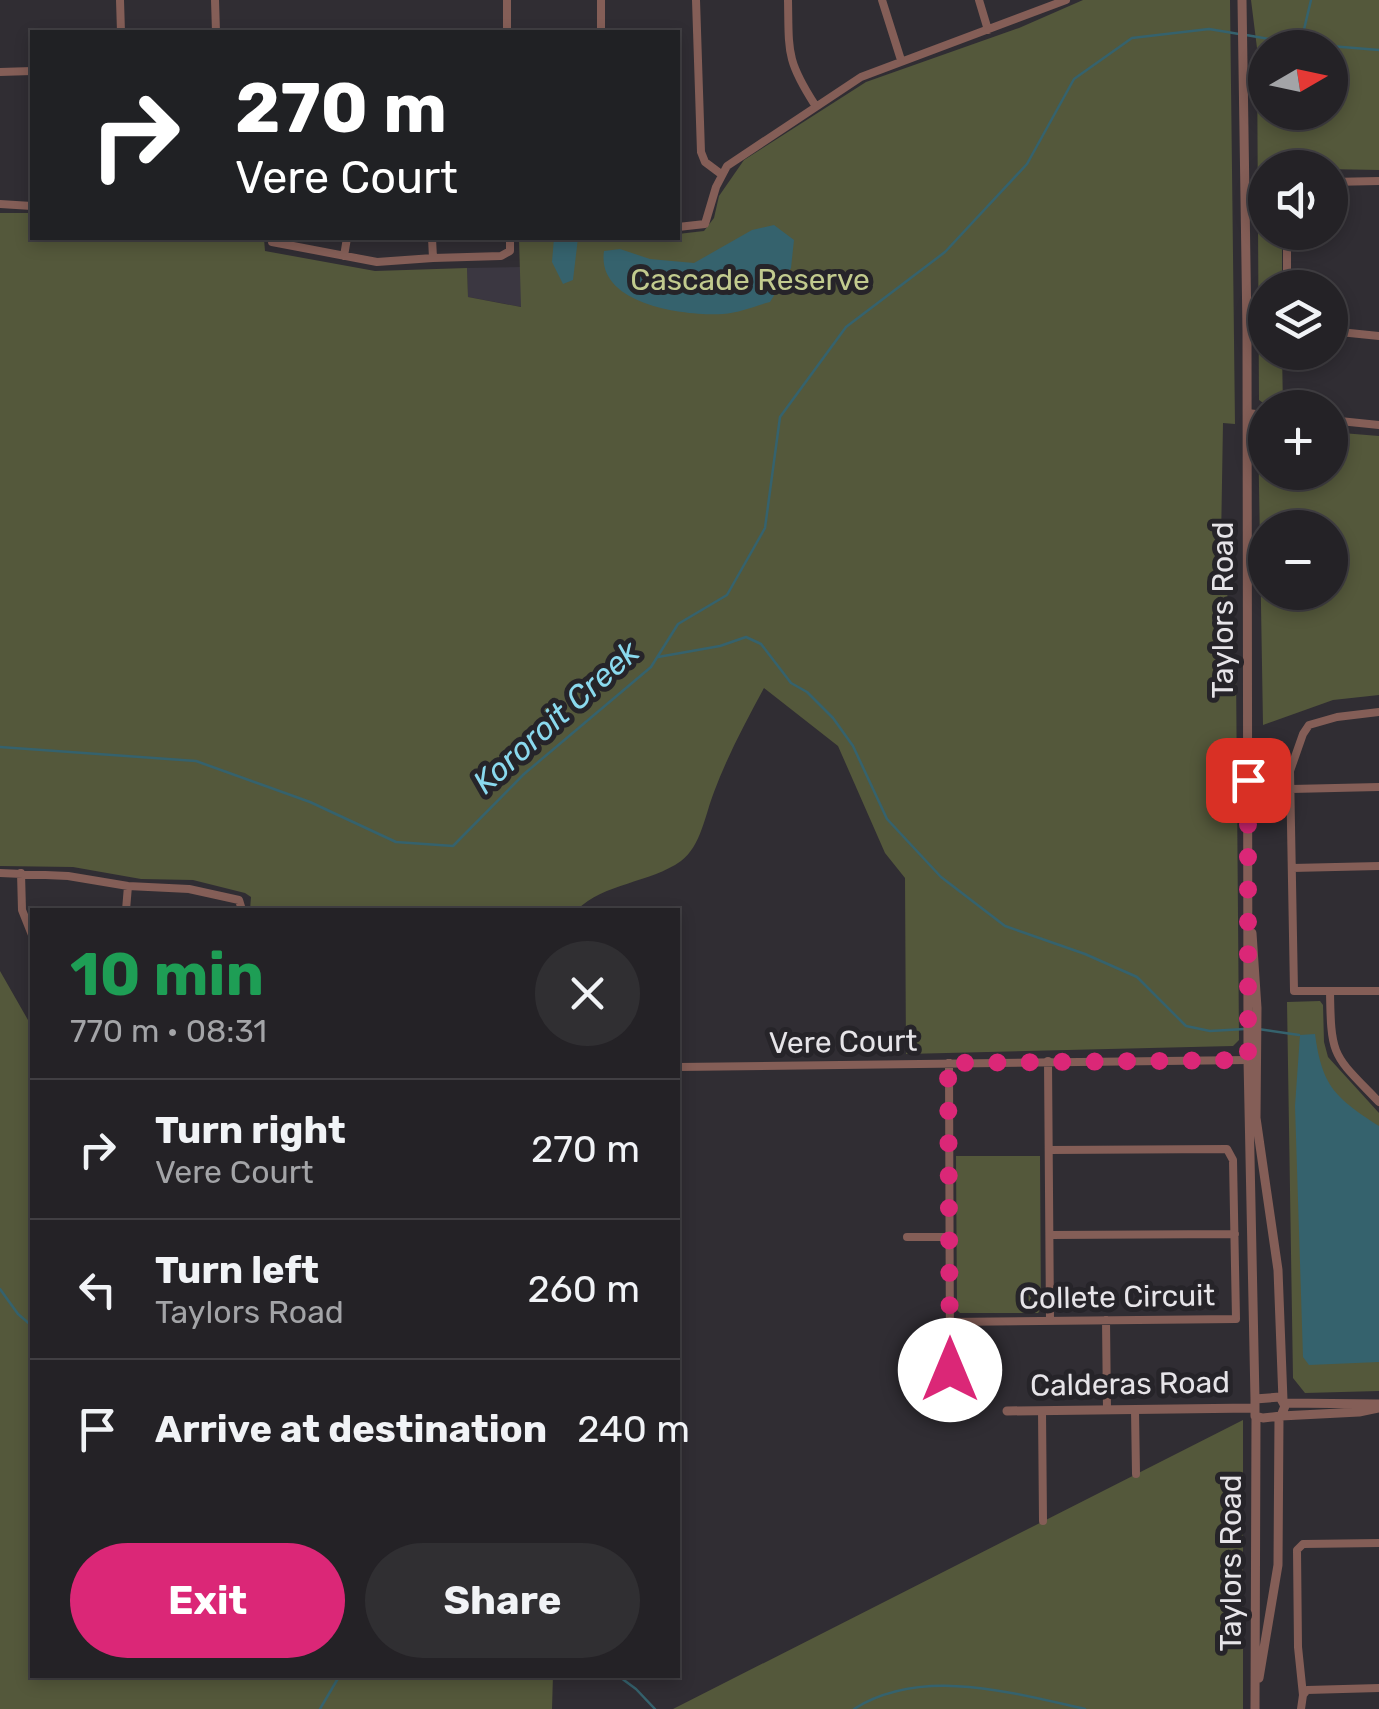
<!DOCTYPE html>
<html lang="en">
<head>
<meta charset="utf-8">
<style>
	:root { --surface:#242226; --page:#302f32; --text:#f1f3f6; --muted:#a3a4a7; --line:#413f43; --accent:#db2777 }
	body { margin:0; font-family:Rubik,sans-serif; background:var(--page); color:var(--text); height:100vh; display:flex; flex-direction:column; font-size:38px; white-space:nowrap }
	* { box-sizing:border-box; margin:0 }
	p { font-size:32px; color:var(--muted) }
	.icon { flex:none; width:55px; height:55px; fill:none; stroke:currentColor; stroke-width:2; stroke-linecap:round; stroke-linejoin:round }
	.map { position:relative; flex:1; overflow:hidden }
	.sheet { position:absolute; left:30px; top:908px; width:650px; height:770px; display:flex; flex-direction:column; background:var(--surface); border-radius:0px; box-shadow:0 5px 15px #0003,0 0 0 2px var(--line) }
	.sheet>* { flex:none }
	.banner { position:absolute; left:30px; top:30px; width:650px; height:210px; border-radius:0px; box-shadow:0 5px 15px #0003,0 0 0 2px var(--line); background:#202124; color:#fff; overflow:hidden }
	.needle { width:65px; rotate:81deg }
	.buttons { position:absolute; left:1248px; top:30px; display:grid; gap:20px }
	.buttons a { display:grid; place-items:center; width:100px; height:100px; border-radius:50%; background:var(--surface); box-shadow:0 5px 15px #0003,0 0 0 2px var(--line); font-size:50px }
	.pin { position:absolute; display:grid; place-items:center; width:85px; height:85px; color:#fff; margin:-42px; border-radius:20px; box-shadow:0 5px 15px #0006 }
	.me { position:absolute; width:110px; margin:-55px; rotate:0deg; stroke-linejoin:round; filter:drop-shadow(0 0 8px #0008) }
	.turn { display:flex; align-items:center; gap:35px; height:210px; padding:0 40px; font-size:45px }
	.turn .icon { width:130px; height:130px; stroke-width:2.5 }
	.turn b { display:block; font-size:70px; line-height:85px }
	.round { display:grid; place-items:center; flex:none; width:105px; height:105px; border-radius:52px; background:var(--page) }
	.headline { display:flex; align-items:center; justify-content:space-between; height:170px; padding:0 40px }
	h1 { font-size:60px; font-weight:700; line-height:75px; color:#1e9e55 }
	.action { display:flex; gap:20px; margin-top:auto; padding:20px 40px }
	.action a { flex:1; height:115px; border-radius:60px; background:var(--accent); color:#fff; font-size:40px; font-weight:700; line-height:115px; text-align:center }
	.action a+a { background:var(--page); color:var(--text) }
	ul { padding:0; list-style:none }
	li { display:flex; align-items:center; gap:30px; height:140px; padding:0 40px; border-top:2px solid var(--line) }
	li div { flex:1 }
	li b { display:block; font-size:38px }
	li em { font-style:normal }
	.map>svg:first-child { display:block }
	.built { fill:#3b3741 }
	.green { fill:#54583b; fill-rule:evenodd }
	.water { fill:#35626d }
	.lines { fill:none; stroke-linecap:round; stroke-linejoin:round }
	.stream { stroke:#35626d; stroke-width:2.5 }
	.minor { stroke:#845e57; stroke-width:8 }
	.tertiary { stroke:#845e57; stroke-width:9 }
	.route { stroke:#db2777; stroke-width:18; stroke-dasharray:0 32.4 }
	.labels { text-anchor:middle; dominant-baseline:central; stroke-width:10; stroke-linejoin:round; paint-order:stroke }
	.park-label { font-size:30px; fill:#c2cb8e; stroke:#262429 }
	.street-label { font-size:30px; fill:#e6e4e8; stroke:#262429 }
	.water-label { font-size:32px; font-style:italic; fill:#8ad9ee; stroke:#262429 }
</style>
</head>
<body>
<div class="map">
<svg width="1379" height="1709" viewBox="0 0 1379 1709">
	<rect width="100%" height="100%" fill="#302d33"/>
	<path class="built" d="M 521,267 L 522,307 L 468,297 L 467,268 Z"/>
	<path class="green" d="M 1083,0 L 1230,0 L 1235,424 L 1223,423 L 1221,542 L 1236,668 L 1239,1040 L 1233,1046 L 906,1054 L 905,878 L 885,853 L 838,746 L 764,688 C 746,721 727,757 714,792 C 705,815 701,846 681,861 C 650,883 604,883 577,910 L 250,910 L 251,897 L 245,893 L 193,880 L 141,879 L 73,867 L 0,866 L 0,213 L 32,213 L 32,238 L 256,238 L 264,239 L 265,251 L 375,271 L 467,268 L 468,297 L 521,307 L 519,238 L 678,238 L 678,234 L 704,231 L 714,218 L 719,196 L 744,160 L 866,82 L 1019,28 Z
		M 1251,0 L 1379,0 L 1379,170 L 1265,168 L 1265,232 L 1282,233 L 1282,287 L 1265,288 L 1265,352 L 1282,353 L 1283,407 L 1269,407 L 1259,400 L 1257,48 ZM 1265,48 L 1330,48 L 1330,112 L 1265,112 Z
		M 1258,426 L 1265,426 L 1265,472 L 1330,472 L 1330,432 L 1379,436 L 1379,695 L 1333,700 L 1263,725 ZM 1265,528 L 1330,528 L 1330,592 L 1265,592 Z
		M 0,971 L 32,1027 L 32,1675 L 553,1675 L 552,1709 L 0,1709 Z
		M 1320,1001 L 1323,1005 L 1324,1042 L 1328,1057 L 1379,1113 L 1379,1391 L 1305,1393 L 1293,1378 L 1287,1002 Z
		M 956,1156 L 1040,1156 L 1041,1309 L 1038,1313 L 960,1313 L 957,1310 Z
		M 1243,1420 L 1243,1709 L 673,1709 Z"/>
	<path class="water" d="M 774,225 L 794,240 L 791,268 L 770,302 C 755,306 739,313 723,314 C 685,316 596,305 604,251 L 620,249 L 650,259 L 694,263 L 752,230 Z
		M 554,238 L 578,238 L 573,280 L 563,284 L 552,262 Z
		M 1315,1034 C 1322,1087 1336,1098 1379,1126 L 1379,1362 L 1309,1365 L 1303,1357 L 1295,1106 L 1300,1035 Z"/>
	<g class="lines">
		<path class="stream" d="M 1246,35 L 1293,43 L 1379,50
			M 1294,43 L 1302,38 L 1311,0
			M 658,657 L 720,646 L 746,637 L 761,644 L 791,683 L 807,692 L 833,718 L 853,746 L 887,819 L 941,877 L 1005,926 L 1085,954 L 1137,977 L 1186,1026 L 1210,1031 L 1245,1029
			M 0,747 L 196,761 L 310,802 L 396,842 L 453,846 L 524,774 L 651,667 L 678,624 L 727,595 L 765,528 L 780,417 L 846,327 L 945,252 L 1027,164 L 1074,79 L 1132,38 L 1209,29 L 1239,34
			M 1258,1029 L 1299,1035
			M 0,1289 L 18,1314 L 32,1326
			M 617,1675 L 636,1689 L 655,1709
			M 320,1709 L 340,1675
			M 854,1709 C 922,1666 1013,1693 1085,1709"/>
		<path class="minor" d="M 120,0 L 121,32
			M 215,0 L 216,32
			M 507,0 L 507,32
			M 601,0 L 601,32
			M 696,0 L 701,152 L 705,162 L 721,174
			M 788,0 C 789,52 786,60 815,105
			M 882,0 L 901,60
			M 979,0 L 988,30
			M 0,72 L 32,71
			M 1330,182 L 1379,181
			M 0,204 L 32,206
			M 678,227 L 705,224 L 716,187 L 727,166 L 861,77 L 1066,0
			M 272,238 L 272,242 L 377,262 L 433,258 L 432,238
			M 344,256 L 347,238
			M 433,258 L 501,256 L 510,251 L 510,238
			M 1287,288 L 1287,232
			M 1330,331 L 1379,336
			M 1247,413 L 1265,415
			M 1330,420 L 1379,425
			M 1379,712 L 1337,717 L 1309,725 L 1303,734 L 1290,771 L 1294,991 L 1379,991
			M 1291,789 L 1379,787
			M 1292,868 L 1379,866
			M 0,873 L 68,876 L 128,886 L 189,889 L 239,900 L 242,910
			M 21,873 L 22,910 L 32,935
			M 126,910 L 128,886
			M 1330,991 C 1331,1059 1333,1054 1379,1102
			M 1048,1061 L 1050,1320
			M 949,1063 L 950,1370
			M 678,1067 L 1248,1060
			M 1050,1235 L 1235,1234
			M 907,1237 L 949,1237
			M 1106,1320 L 1107,1410
			M 949,1322 L 1236,1319 L 1233,1160 L 1227,1149 L 1049,1150
			M 1135,1410 L 1136,1474
			M 1042,1411 L 1043,1521
			M 1303,1695 L 1298,1647 L 1297,1550 L 1303,1544 L 1379,1543
			M 1301,1709 L 1303,1695 L 1307,1690 L 1379,1688"/>
		<path class="tertiary" d="M 1242,0 L 1247,331 L 1248,1060 L 1255,1399
			M 1252,933 L 1257,1008 L 1256,1118 L 1278,1270 L 1283,1400
			M 1280,1397 L 1285,1406 L 1281,1416 L 1263,1418 L 1255,1416 L 1255,1399 Z
			M 1284,1403 L 1379,1404
			M 1007,1411 L 1253,1408
			M 1281,1416 L 1359,1412 L 1379,1408
			M 1259,1678 L 1278,1565 L 1279,1417
			M 1255,1709 L 1256,1417"/>
	</g>
	<g class="lines">
		<path class="route" d="M 950,1370 L 948,1063 L 1248,1060 L 1248,780"/>
	</g>
	<g class="labels">
		<g class="park-label">
			<text x="750" y="280">Cascade Reserve</text>
		</g>
		<g class="street-label">
			<text transform="translate(1223 610) rotate(-90)">Taylors Road</text>
			<text transform="translate(843 1042) rotate(-1)">Vere Court</text>
			<text transform="translate(1117 1297) rotate(-1)">Collete Circuit</text>
			<text transform="translate(1130 1384) rotate(-1)">Calderas Road</text>
			<text transform="translate(1231 1563) rotate(-90)">Taylors Road</text>
		</g>
		<g class="water-label">
			<text transform="translate(556 717) rotate(-42)">Kororoit Creek</text>
		</g>
	</g>
</svg>
<div class="buttons">
<a><svg class="needle" viewBox="-14 -14 28 28"><path d="M0-13l5 13h-10z" fill="#e53935"/><path d="M0 13l5-13h-10z" fill="#a3a4a7"/></svg></a>
<a><svg class="icon" aria-label="sound" viewBox="0 0 24 24"><path d="M4 9h4l5-4v14l-5-4H4zM17 9q2 3 0 6"/></svg></a>
<a><svg class="icon" aria-label="layers" viewBox="0 0 24 24"><path d="M12 4l9 5-9 5-9-5zM3 14l9 5 9-5"/></svg></a>
<a>+</a>
<a>−</a>
</div>
<div class="pin" style="left:1248px;top:780px;background:#d93025"><svg class="icon" aria-label="arrive" viewBox="0 0 24 24"><path d="M6 21V4h12l-3 4 3 4H6"/></svg></div>
<svg class="me" style="left:950px;top:1370px" viewBox="-20 -20 40 40"><circle r="19" fill="#fff"/><path d="M0-13L10 11 0 6-10 11z" fill="#db2777"/></svg>
<div class="banner">
<div class="turn"><svg class="icon" aria-label="right" viewBox="0 0 24 24"><path d="M7 20v-9h11M14 6l5 5-5 5"/></svg><div><b>270 m</b>Vere Court</div></div>
</div>
<section class="sheet">
<div class="headline"><div><h1>10 min</h1><p>770 m · 08:31</p></div><a class="round"><svg class="icon" aria-label="close" viewBox="0 0 24 24"><path d="M6 6l12 12M18 6L6 18"/></svg></a></div>
<ul>
<li><svg class="icon" aria-label="right" viewBox="0 0 24 24"><path d="M7 20v-9h11M14 6l5 5-5 5"/></svg><div><b>Turn right</b><p>Vere Court</p></div><em>270 m</em></li>
<li><svg class="icon" aria-label="left" viewBox="0 0 24 24"><path d="M17 20v-9H6M10 6l-5 5 5 5"/></svg><div><b>Turn left</b><p>Taylors Road</p></div><em>260 m</em></li>
<li><svg class="icon" aria-label="arrive" viewBox="0 0 24 24"><path d="M6 21V4h12l-3 4 3 4H6"/></svg><div><b>Arrive at destination</b></div><em>240 m</em></li>
</ul>
<div class="action"><a>Exit</a><a>Share</a></div>
</section>
</div>
</body>
</html>
